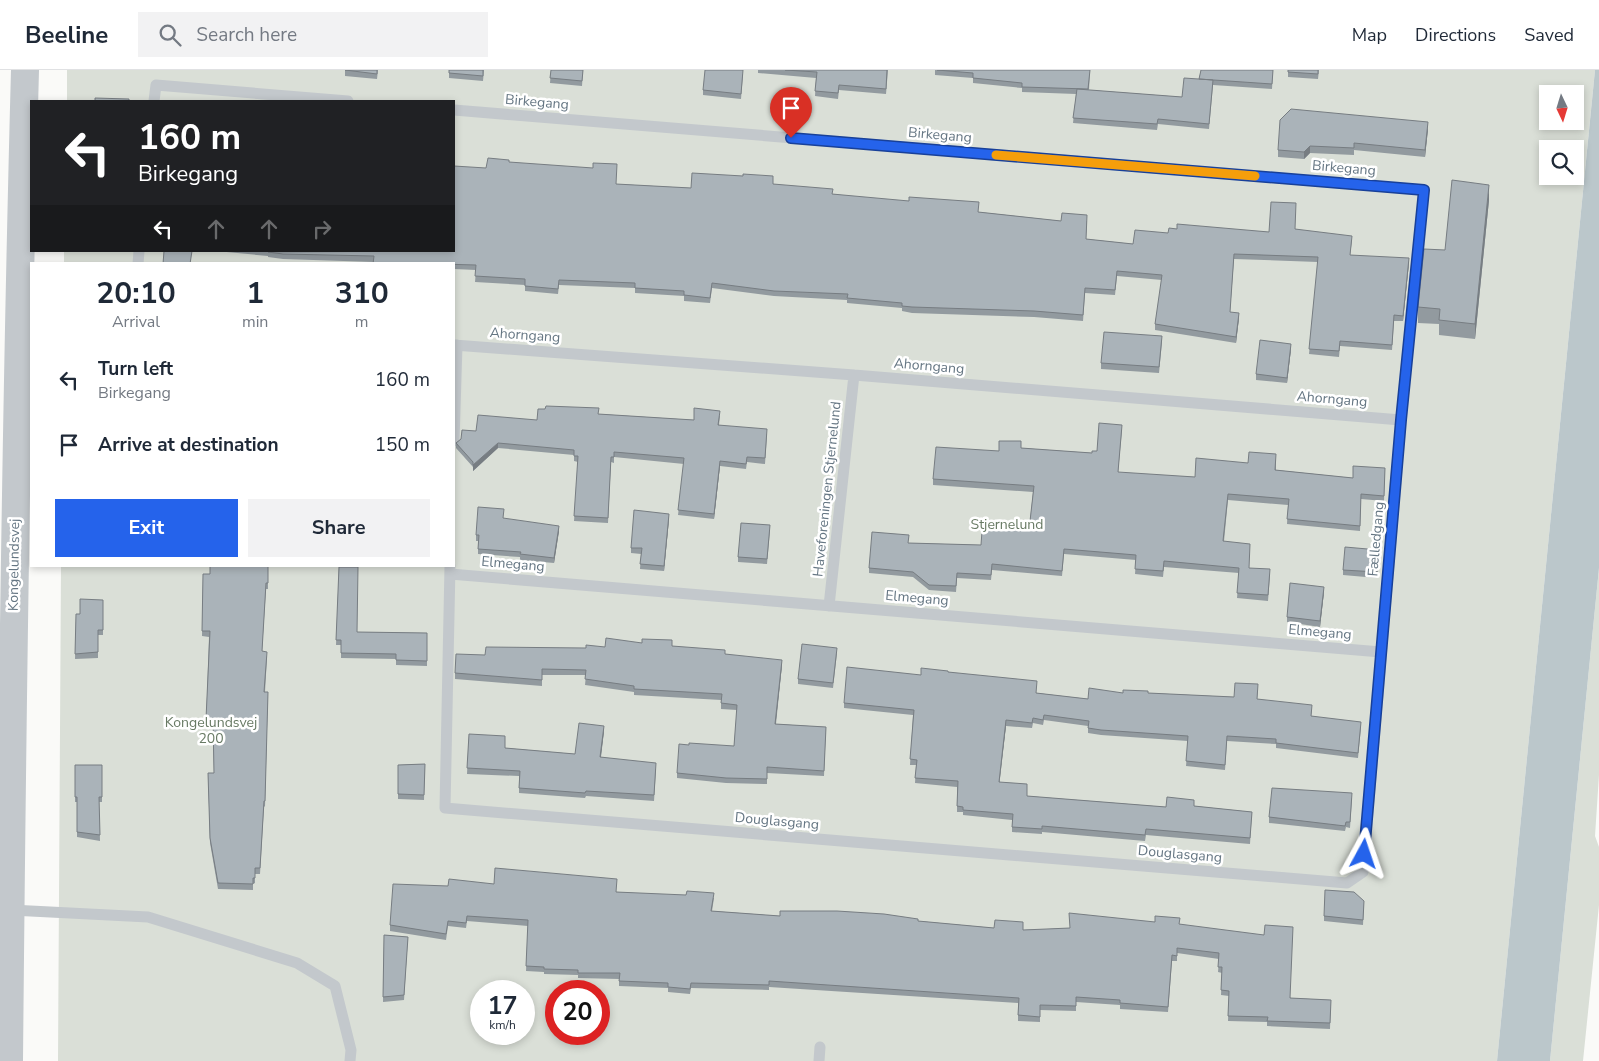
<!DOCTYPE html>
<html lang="en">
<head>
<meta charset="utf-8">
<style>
	:root { --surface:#fff; --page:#f2f2f3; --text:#1f2937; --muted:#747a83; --line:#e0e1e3; --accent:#2563eb }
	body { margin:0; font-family:"Nunito Sans",sans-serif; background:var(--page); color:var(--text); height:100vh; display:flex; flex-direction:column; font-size:19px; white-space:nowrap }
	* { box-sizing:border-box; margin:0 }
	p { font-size:16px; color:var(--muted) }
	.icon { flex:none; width:28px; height:28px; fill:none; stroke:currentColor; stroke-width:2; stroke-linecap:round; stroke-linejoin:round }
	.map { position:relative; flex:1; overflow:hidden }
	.side { position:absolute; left:30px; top:192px; width:425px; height:305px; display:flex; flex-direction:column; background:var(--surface); border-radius:0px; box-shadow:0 2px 8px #0003 }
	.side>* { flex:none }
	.guide { position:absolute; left:30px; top:30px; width:425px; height:152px; border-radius:0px; box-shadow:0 2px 8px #0003; background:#202124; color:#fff; overflow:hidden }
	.needle { width:32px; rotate:176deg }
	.fabs { position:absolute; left:1539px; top:15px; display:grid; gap:10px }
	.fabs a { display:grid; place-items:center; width:45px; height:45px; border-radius:0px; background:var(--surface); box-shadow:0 2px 8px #0003; font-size:25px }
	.speed { position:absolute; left:470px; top:910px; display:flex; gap:10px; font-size:25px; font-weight:700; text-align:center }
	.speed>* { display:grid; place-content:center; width:65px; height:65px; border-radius:50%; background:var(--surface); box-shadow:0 2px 8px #0003; line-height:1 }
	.speed small { font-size:12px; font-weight:400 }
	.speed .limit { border:8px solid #d22; background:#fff; color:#111 }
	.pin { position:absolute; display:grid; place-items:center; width:42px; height:42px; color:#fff; margin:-51px -21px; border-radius:50% 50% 50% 0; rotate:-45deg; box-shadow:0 0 5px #0007 }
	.pin .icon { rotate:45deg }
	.me { position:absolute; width:55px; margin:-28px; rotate:5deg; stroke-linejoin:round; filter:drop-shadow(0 0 4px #0008) }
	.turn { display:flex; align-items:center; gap:18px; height:105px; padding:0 25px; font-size:22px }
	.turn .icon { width:65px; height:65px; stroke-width:2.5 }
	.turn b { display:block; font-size:35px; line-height:42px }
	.lanes { display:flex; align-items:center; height:48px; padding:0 25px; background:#0003; justify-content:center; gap:25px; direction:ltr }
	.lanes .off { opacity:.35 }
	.eta { display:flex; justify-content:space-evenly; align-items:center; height:85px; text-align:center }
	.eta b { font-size:30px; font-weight:700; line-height:35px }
	.primary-button { display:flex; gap:10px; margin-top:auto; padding:10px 25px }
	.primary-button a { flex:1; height:58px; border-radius:0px; background:var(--accent); color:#fff; font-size:20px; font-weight:700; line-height:58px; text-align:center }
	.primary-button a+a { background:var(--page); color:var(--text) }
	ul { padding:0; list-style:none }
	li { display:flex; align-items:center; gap:15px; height:65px; padding:0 25px }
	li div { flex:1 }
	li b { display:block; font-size:19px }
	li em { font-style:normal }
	header { display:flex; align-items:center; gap:30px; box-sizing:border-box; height:70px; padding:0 25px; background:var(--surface); border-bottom:1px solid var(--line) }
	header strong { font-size:24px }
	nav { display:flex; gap:28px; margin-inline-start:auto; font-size:18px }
	.search { width:350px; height:45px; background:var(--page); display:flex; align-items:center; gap:12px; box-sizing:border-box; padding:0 18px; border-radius:0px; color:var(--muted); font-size:19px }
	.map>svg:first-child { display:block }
	.green { fill:#dadfd7; fill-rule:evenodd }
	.water { fill:#bbc7cb }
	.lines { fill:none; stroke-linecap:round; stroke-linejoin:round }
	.service { stroke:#c3c8cc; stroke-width:11 }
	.tertiary { stroke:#c3c8cc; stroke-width:28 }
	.wall { fill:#929a9f }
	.shaded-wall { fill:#777d82 }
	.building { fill:#aab3b9; stroke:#777d82 }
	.route-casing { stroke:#184099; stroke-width:12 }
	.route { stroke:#2563eb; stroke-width:9 }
	.slow { stroke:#f59e0b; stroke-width:9 }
	.labels { text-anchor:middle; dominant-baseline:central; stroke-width:5; stroke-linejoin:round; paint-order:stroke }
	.street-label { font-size:14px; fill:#657683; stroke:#fff }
	.park-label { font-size:14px; fill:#687a64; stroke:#fff }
</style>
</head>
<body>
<header>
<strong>Beeline</strong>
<div class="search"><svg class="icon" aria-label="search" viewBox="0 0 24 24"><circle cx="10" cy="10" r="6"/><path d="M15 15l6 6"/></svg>Search here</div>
<nav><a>Map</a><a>Directions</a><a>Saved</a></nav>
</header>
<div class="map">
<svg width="1599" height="991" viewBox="0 0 1599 991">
	<rect width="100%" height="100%" fill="#fafaf8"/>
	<path class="green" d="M 67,0 L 1595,0 L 1497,991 L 58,991 L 61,496 L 454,496 L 454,194 L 64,194 L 64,181 L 454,181 L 454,31 L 67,31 ZM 1548,24 L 1575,24 L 1575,51 L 1548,51 ZM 1548,79 L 1575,79 L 1575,106 L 1548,106 ZM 481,921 L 524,921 L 524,964 L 481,964 ZM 556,921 L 599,921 L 599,964 L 556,964 Z
		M 1599,498 L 1599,705 L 1595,766 L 1599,777 L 1599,835 L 1583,991 L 1550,991 Z"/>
	<path class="water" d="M 1595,0 L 1599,0 L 1599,498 L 1550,991 L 1497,991 Z"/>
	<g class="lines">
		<path class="service" d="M 154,31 L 156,15 L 348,31
			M 138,194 L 139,181
			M 454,275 L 854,305 L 1401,350
			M 454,371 L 457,275
			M 450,496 L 445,738 L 1347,813 L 1363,802 L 1401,350 L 1424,120 L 454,40
			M 450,504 L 1381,582
			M 829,536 L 854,305
			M 11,840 L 148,847 L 297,893 L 335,916 L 351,980 L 350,991
			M 819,991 L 820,977"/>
		<path class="tertiary" d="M 9,991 C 12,661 16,330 25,0"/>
	</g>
	<path class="wall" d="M 345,0 L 378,0 L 377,9 L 345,6 Z
		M 449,0 L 484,0 L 483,11 L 449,8 Z
		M 551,0 L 583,0 L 582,16 L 550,13 Z
		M 758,0 L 888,0 L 886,24 L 839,20 L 838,29 L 815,26 L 816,8 L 758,3 Z
		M 935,0 L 1090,0 L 1089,20 L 1182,27 L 1199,9 L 1201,0 L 1273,0 L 1272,19 L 1213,15 L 1209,59 L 1158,54 L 1157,60 L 1073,53 L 1076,24 L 1022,22 L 1022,18 L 973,13 L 973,8 L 935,5 Z
		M 1288,0 L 1319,0 L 1318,9 L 1288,7 Z
		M 743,4 L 741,29 L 703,25 L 703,20 Z
		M 1428,59 L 1425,87 L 1354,80 L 1354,85 L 1310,83 L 1304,89 L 1278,87 L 1278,80 Z
		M 509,92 L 616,114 L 691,118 L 773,114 L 833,124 L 979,142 L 1061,151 L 1087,151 L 1086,169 L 1133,174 L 1168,163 L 1177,159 L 1269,162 L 1295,159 L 1352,171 L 1350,185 L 1409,193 L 1403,251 L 1394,251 L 1392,280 L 1340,276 L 1339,287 L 1309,284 L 1318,192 L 1234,189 L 1230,242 L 1239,248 L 1236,273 L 1155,260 L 1155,254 L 1162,210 L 1117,206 L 1115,225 L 1085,223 L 1083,251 L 1034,247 L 912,243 L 902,241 L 902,238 L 847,233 L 847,230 L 774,226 L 712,218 L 710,233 L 684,231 L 684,226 L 635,223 L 635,218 L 559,215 L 558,224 L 525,221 L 525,215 L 475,212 L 476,200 L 454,199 L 454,194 L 373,194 L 374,192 L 283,189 L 268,187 L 268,186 L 216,181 L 454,181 L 486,98 Z
		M 1489,130 L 1475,269 L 1439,265 L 1439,254 L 1418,253 L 1418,237 L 1445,180 Z
		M 1162,272 L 1159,303 L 1101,299 L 1101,293 Z
		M 1291,279 L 1287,313 L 1256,310 L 1256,304 Z
		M 599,344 L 694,350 L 720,346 L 719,355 L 767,364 L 765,394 L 747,392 L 746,399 L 720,396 L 714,449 L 678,445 L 684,394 L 614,387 L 614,393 L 611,392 L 608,453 L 574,451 L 578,392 L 574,391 L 574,385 L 498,378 L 473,401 L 473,397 L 456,378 L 456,373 L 476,361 Z
		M 1122,360 L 1118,403 L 1195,407 L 1248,393 L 1276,390 L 1276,400 L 1353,408 L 1385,398 L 1384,431 L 1361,429 L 1360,461 L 1287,454 L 1288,435 L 1228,430 L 1224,471 L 1249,498 L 1270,505 L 1268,531 L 1237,528 L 1239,503 L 1164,497 L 1163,507 L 1135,504 L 1136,490 L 1064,484 L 1062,506 L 992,500 L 991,510 L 957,508 L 956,522 L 929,520 L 913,507 L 869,503 L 869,498 L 908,473 L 981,475 L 1029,460 L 1033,422 L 933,415 L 933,409 L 999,381 L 1021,378 L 1092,383 L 1097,381 Z
		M 503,449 L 559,461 L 554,493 L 520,490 L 520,487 L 478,484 L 478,471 L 476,471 L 476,465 Z
		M 669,449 L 664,501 L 640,499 L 641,484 L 631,483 L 631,478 Z
		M 770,460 L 767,494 L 738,492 L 738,487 Z
		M 1379,486 L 1377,508 L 1343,505 L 1343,500 Z
		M 268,496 L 268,519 L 266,519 L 262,581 L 267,587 L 265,622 L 268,622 L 265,737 L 264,736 L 260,804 L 255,804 L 255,813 L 253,814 L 253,820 L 218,819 L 210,773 L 208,703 L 214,703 L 213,655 L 206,655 L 209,567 L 202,566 L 203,504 L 210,504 Z
		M 339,497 L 357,562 L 427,563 L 427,596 L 396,595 L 396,589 L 341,588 L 341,575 L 336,575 Z
		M 1324,522 L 1320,557 L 1287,552 L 1287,547 Z
		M 103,530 L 103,565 L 98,565 L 98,588 L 75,589 L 76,544 L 80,544 Z
		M 642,573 L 672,576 L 725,584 L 782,595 L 776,654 L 826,657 L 824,706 L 767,703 L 767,714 L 726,713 L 677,708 L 677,703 L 734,676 L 737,640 L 721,639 L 721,630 L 634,625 L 634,622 L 585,615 L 586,605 L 542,605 L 542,616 L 455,609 L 455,603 L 485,585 L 605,577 Z
		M 837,583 L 833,618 L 798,614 L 798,609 Z
		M 948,602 L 1037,623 L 1088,629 L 1123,623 L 1148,623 L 1234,627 L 1258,620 L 1257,629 L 1312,640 L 1311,646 L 1361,657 L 1358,688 L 1276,678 L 1276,674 L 1227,671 L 1225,700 L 1186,696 L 1188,671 L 1101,665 L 1088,663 L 1088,656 L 1044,650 L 1043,655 L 1033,653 L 1032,658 L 1006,656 L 999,712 L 1027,726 L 1166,737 L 1194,736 L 1252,742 L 1250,774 L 1146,765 L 1145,771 L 1042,762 L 1042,764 L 1012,762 L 1012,750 L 963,745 L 963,742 L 957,742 L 957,717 L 915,713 L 916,695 L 910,695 L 913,645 L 844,638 L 844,633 L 921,605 Z
		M 604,661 L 601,687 L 656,699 L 654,731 L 586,726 L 585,728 L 519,723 L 519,706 L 467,704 L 469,664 L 505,678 L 575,684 Z
		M 425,694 L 424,730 L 398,729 L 398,695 Z
		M 75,695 L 102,695 L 102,732 L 99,732 L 100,771 L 77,767 L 77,732 L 75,732 Z
		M 1352,728 L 1350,758 L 1346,757 L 1345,761 L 1269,753 L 1269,747 Z
		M 494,814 L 714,828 L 712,841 L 780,846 L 918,851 L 994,858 L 1023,860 L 1180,854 L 1291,928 L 1331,930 L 1330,959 L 1267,956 L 1267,952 L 1228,951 L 1229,926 L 1221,925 L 1222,903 L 1218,902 L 1219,889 L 1177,883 L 1177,891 L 1172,891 L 1168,942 L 1120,939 L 1120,935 L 1076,932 L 1076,941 L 1040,940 L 1040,952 L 1018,951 L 1018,933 L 769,917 L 769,920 L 691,918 L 690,924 L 668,922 L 668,918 L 619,916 L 619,909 L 578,908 L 578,905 L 544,904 L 544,902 L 526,901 L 528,856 L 467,851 L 466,858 L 448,856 L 446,870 L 390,861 L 390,855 L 448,816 Z
		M 1364,831 L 1363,855 L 1324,851 L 1324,846 Z
		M 384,865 L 408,867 L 404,930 L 383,932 Z"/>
	<path class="shaded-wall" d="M 1428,52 L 1428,59 L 1425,87 L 1425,80 Z
		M 1310,76 L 1310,83 L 1304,89 L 1304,82 Z
		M 1489,115 L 1489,130 L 1475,269 L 1475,254 Z
		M 1409,188 L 1409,193 L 1403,251 L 1403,246 Z
		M 1239,243 L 1239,248 L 1236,273 L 1236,267 Z
		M 1291,274 L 1291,279 L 1287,313 L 1287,308 Z
		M 498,373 L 498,378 L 473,401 L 473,395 Z
		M 720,391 L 720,396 L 714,449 L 714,444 Z
		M 669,444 L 669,449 L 664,501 L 664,496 Z
		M 559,456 L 559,461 L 554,493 L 554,488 Z
		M 1324,517 L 1324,522 L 1320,557 L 1320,551 Z
		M 782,590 L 782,595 L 775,659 L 775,654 Z
		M 1006,650 L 1006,656 L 999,717 L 999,712 Z
		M 604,656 L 604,661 L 600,693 L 600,687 Z"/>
	<path class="building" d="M 345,0 L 377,0 L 377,4 Z
		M 449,0 L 483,0 L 483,6 L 449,3 Z
		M 551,0 L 583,0 L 582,11 L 550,8 Z
		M 705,0 L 743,0 L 741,24 L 703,20 Z
		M 785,0 L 887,0 L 886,19 L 839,15 L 838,23 L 815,21 L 817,2 Z
		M 937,0 L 1090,0 L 1088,19 L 1022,17 L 1022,13 L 973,8 L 973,3 Z
		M 1201,0 L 1273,0 L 1272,14 L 1199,9 Z
		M 1288,0 L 1318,0 L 1318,4 L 1288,2 Z
		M 1184,8 L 1213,10 L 1209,54 L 1158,49 L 1157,54 L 1073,48 L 1077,19 L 1182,27 Z
		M 95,28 L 129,29 L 129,31 L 95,31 Z
		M 1291,39 L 1428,52 L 1425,80 L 1354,73 L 1354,78 L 1310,76 L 1304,82 L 1278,80 L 1280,50 Z
		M 488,88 L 509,90 L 509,92 L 593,98 L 593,93 L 617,94 L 616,114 L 691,118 L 692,103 L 743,106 L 743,104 L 773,106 L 773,114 L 833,119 L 832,124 L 909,131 L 909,127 L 979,132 L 978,142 L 1061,151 L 1062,143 L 1087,145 L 1086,169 L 1133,174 L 1135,160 L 1168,163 L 1169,158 L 1177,159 L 1177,154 L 1269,162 L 1271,132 L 1296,133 L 1295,159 L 1352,166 L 1350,185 L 1409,188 L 1403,246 L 1394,245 L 1392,275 L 1340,271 L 1339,281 L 1309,279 L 1318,187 L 1234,184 L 1230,242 L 1239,243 L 1236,267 L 1155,254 L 1162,205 L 1117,201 L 1115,220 L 1085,218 L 1083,245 L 1034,241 L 912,237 L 902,236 L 902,233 L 847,228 L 848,224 L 774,221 L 712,213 L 710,228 L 684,225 L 684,221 L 635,218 L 635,213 L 559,210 L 558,219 L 525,216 L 525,209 L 475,206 L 476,195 L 404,193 L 404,194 L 373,194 L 374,186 L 283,184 L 268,182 L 454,181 L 454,96 L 486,98 Z
		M 1452,110 L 1489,115 L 1475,254 L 1439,250 L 1440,239 L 1418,237 L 1424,179 L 1445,180 Z
		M 164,181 L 192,181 L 190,194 L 163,194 Z
		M 1104,262 L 1162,266 L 1159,297 L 1101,293 Z
		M 1260,270 L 1291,274 L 1287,308 L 1256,304 Z
		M 546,336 L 599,338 L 598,344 L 694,350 L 694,338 L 720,341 L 718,355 L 767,359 L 765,388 L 747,387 L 746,394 L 720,391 L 714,444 L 678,440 L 684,388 L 614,382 L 614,387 L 611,387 L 608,448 L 574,446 L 578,386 L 574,386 L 574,380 L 498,373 L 473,395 L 473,392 L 456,373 L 461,369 L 462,360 L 476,361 L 478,345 L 537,350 L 538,339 L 545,339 Z
		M 1099,353 L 1122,355 L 1118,402 L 1195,407 L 1196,388 L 1248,393 L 1249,382 L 1276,384 L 1275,400 L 1353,408 L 1353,396 L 1385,398 L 1384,426 L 1361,424 L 1360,456 L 1287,449 L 1289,429 L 1228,424 L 1223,471 L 1250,474 L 1249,498 L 1270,499 L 1268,525 L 1237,523 L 1239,498 L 1164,491 L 1163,501 L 1135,499 L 1136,485 L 1064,479 L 1062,501 L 992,494 L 991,505 L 957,503 L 956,516 L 929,515 L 913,502 L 869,498 L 872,462 L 909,465 L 908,473 L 981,475 L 982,461 L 983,461 L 984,457 L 1029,460 L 1034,416 L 933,409 L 936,377 L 999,381 L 999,371 L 1021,371 L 1021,378 L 1092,383 L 1092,381 L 1097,381 Z
		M 478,437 L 504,439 L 503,448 L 559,456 L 554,488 L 520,484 L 521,482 L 478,479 L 479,465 L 476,465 Z
		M 634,440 L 669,444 L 664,496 L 640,494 L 642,478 L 631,478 Z
		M 741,453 L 770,455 L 767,489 L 738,487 Z
		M 1345,477 L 1379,480 L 1377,502 L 1343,500 Z
		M 210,496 L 268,496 L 268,513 L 266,513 L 262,581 L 267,582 L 264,622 L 268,622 L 265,731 L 264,731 L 260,798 L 255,798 L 255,808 L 253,808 L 253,814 L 218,813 L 210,768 L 208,703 L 214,703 L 213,649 L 206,649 L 210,561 L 202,561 L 203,504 L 210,504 Z
		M 339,497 L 358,497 L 357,562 L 427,563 L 427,591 L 396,590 L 396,584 L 341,583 L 341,570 L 336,570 Z
		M 1290,513 L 1324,517 L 1320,551 L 1287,547 Z
		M 80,529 L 103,530 L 103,560 L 98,560 L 98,582 L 75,584 L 76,544 L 80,544 Z
		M 606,568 L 642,573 L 642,569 L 672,570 L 672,576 L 725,580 L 725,584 L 782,590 L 775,654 L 826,657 L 824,701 L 767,697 L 767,709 L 726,708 L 677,703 L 679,674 L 689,675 L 689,673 L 734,676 L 737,635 L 721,633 L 722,624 L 634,619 L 634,616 L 585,609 L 586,600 L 542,599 L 542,610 L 455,603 L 456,584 L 485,585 L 486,577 L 586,578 L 586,575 L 605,577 Z
		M 802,574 L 837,578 L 833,613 L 798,609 Z
		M 847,597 L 921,605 L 921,598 L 948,601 L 948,602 L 1037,611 L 1036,623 L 1088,629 L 1089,618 L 1123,623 L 1123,620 L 1148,621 L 1148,623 L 1234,627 L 1235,613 L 1258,614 L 1257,629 L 1312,635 L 1311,646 L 1361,652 L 1358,683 L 1276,673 L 1276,669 L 1227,666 L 1225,695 L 1186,691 L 1188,666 L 1101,660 L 1088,658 L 1089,651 L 1044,645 L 1043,650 L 1033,648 L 1032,653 L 1006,650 L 999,712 L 1027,714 L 1027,726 L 1166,737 L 1167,727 L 1194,730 L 1194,736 L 1252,742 L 1250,768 L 1146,759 L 1145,765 L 1042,756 L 1042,759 L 1012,757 L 1013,744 L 963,740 L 963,737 L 957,736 L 958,711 L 915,708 L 917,690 L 910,689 L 914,640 L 844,633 Z
		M 579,653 L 604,656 L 600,687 L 656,693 L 654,725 L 586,721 L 585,723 L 519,718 L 520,701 L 467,698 L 469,664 L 505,666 L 505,678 L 575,684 Z
		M 425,694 L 424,725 L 398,724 L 398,695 Z
		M 75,695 L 102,695 L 102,727 L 99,727 L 100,765 L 77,762 L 77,727 L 75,727 Z
		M 1272,718 L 1352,723 L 1350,752 L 1346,752 L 1345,756 L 1269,747 Z
		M 495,798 L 617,809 L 616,822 L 686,825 L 687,821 L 714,823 L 711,841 L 780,846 L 780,841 L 837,841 L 884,844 L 918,849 L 918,851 L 994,858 L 995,850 L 1023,852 L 1023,860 L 1070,858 L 1069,843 L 1155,852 L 1155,846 L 1180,848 L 1179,854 L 1264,865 L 1265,855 L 1293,857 L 1290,928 L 1331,930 L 1330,953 L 1267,951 L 1268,947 L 1228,946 L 1229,921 L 1221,920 L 1222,897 L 1218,897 L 1219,883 L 1177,878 L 1177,886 L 1172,885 L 1168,937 L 1120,933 L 1120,930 L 1076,927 L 1076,936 L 1040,935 L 1040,947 L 1018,945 L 1019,928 L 769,911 L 769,915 L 691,913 L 690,919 L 668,917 L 668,913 L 619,911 L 620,903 L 578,903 L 578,900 L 544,899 L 544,897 L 526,896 L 528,850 L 467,846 L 466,853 L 448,851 L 446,864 L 390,855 L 393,814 L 448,816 L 449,809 L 494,814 Z
		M 1325,820 L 1354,822 L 1364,831 L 1363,850 L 1324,846 Z
		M 384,865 L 408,867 L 404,925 L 383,927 Z"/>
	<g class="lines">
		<g class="route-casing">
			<path id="route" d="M 791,68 L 1424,120 L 1401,350 L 1364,784"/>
		</g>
		<use href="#route" class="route"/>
		<path class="slow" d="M 996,85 L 1255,106"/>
	</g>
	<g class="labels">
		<g class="street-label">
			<text transform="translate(537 32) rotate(5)">Birkegang</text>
			<text transform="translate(940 65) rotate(5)">Birkegang</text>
			<text transform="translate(1344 98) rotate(5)">Birkegang</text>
			<text transform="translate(525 265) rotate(4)">Ahorngang</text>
			<text transform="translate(929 296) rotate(5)">Ahorngang</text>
			<text transform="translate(1332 329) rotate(5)">Ahorngang</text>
			<text transform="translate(827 419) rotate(-84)">Haveforeningen Stjernelund</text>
			<text transform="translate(1376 469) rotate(-85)">Fælledgang</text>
			<text transform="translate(513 494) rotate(5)">Elmegang</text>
			<text transform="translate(14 495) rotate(-89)">Kongelundsvej</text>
			<text transform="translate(917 528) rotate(5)">Elmegang</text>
			<text transform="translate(1320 562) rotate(5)">Elmegang</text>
			<text transform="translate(777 751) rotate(5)">Douglasgang</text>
			<text transform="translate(1180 784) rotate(5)">Douglasgang</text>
		</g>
		<g class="park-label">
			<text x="1007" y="454">Stjernelund</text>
			<text x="211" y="652">Kongelundsvej<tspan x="211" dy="16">200</tspan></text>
		</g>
	</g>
</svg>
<div class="fabs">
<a><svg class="needle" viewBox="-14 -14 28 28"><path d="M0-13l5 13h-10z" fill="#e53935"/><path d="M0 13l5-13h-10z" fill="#747a83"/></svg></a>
<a><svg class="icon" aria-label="search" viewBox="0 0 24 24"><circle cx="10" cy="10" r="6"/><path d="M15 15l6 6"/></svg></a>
</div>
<div class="speed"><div>17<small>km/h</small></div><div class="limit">20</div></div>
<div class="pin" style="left:791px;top:68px;background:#d93025"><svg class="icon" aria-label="arrive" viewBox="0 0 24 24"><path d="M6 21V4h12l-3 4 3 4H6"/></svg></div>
<svg class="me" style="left:1364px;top:784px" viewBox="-20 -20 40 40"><path d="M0-17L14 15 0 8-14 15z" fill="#2563eb" stroke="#fff" stroke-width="4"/></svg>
<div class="guide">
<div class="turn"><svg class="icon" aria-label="left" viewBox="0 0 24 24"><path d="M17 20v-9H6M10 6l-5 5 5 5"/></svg><div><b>160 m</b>Birkegang</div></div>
<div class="lanes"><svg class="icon" aria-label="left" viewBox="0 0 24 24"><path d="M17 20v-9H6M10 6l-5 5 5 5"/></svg><svg class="icon off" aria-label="ahead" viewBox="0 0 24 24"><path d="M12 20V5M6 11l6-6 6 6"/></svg><svg class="icon off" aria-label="ahead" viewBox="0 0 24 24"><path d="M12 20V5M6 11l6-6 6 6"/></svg><svg class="icon off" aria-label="right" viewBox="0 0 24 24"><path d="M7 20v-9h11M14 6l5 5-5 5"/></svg></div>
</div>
<section class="side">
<div class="eta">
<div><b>20:10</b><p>Arrival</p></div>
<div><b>1</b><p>min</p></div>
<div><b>310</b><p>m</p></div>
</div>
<ul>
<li><svg class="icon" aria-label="left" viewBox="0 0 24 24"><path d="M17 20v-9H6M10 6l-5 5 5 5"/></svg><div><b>Turn left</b><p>Birkegang</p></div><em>160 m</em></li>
<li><svg class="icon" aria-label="arrive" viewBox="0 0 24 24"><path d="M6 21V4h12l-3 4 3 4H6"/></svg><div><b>Arrive at destination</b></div><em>150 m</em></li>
</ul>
<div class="primary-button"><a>Exit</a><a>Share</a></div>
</section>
</div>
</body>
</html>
